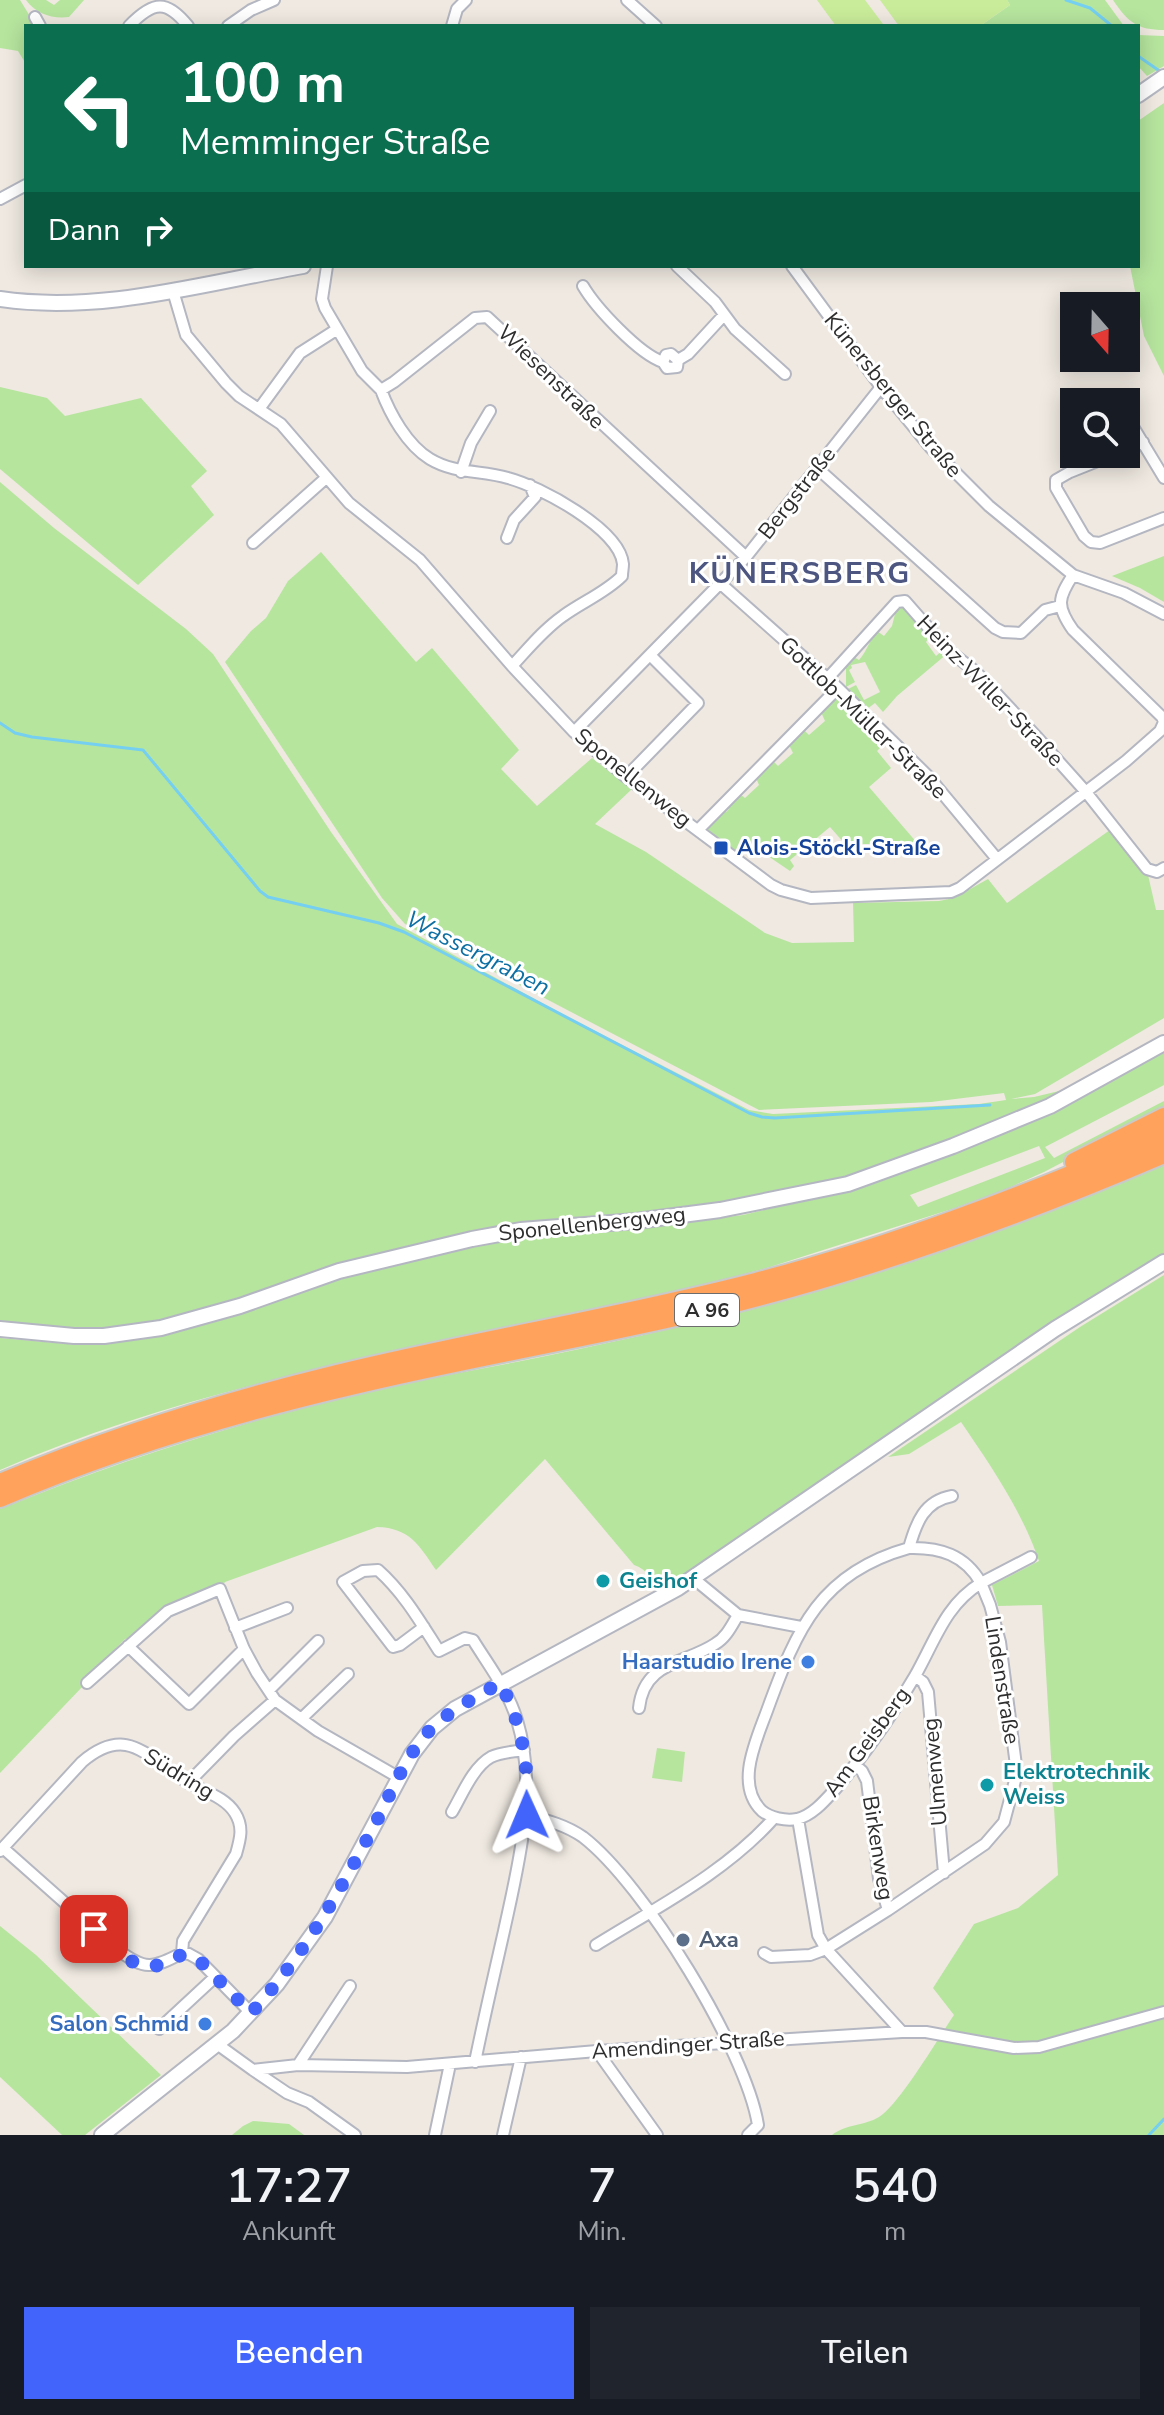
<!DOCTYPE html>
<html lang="de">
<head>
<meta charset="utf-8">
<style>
	:root { --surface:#171b24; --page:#20242c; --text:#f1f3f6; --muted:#9ea1a6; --accent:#4264fb }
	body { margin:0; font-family:"Nunito Sans",sans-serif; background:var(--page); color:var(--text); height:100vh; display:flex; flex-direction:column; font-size:30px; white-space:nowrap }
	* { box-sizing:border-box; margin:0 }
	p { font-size:26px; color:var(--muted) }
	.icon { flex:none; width:44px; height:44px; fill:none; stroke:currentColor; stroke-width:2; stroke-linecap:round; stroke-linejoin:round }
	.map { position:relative; height:2135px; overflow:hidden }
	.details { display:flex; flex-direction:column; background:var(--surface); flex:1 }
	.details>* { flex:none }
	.top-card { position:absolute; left:24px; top:24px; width:1116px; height:244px; border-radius:0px; box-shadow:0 4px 20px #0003; background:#0b6e4f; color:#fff; overflow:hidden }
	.needle { width:52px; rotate:160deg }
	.controls { position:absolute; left:1060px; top:292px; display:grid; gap:16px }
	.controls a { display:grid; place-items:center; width:80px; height:80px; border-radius:0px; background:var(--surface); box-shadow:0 4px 20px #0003; font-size:40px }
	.pin { position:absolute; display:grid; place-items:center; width:68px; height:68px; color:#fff; margin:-34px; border-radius:16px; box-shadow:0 4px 12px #0006 }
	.me { position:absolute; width:88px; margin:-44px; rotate:359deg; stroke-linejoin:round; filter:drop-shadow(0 0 6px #0008) }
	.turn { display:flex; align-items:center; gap:28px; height:168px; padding:0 24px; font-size:36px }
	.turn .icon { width:104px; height:104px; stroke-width:2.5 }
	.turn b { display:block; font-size:56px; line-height:68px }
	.then { display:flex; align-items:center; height:76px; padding:0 24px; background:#0003; gap:16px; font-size:30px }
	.eta { display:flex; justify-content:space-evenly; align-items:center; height:136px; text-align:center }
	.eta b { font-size:48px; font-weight:600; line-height:56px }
	.action { display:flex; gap:16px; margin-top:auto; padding:16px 24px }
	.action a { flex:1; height:92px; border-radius:0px; background:var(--accent); color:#fff; font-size:32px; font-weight:600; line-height:92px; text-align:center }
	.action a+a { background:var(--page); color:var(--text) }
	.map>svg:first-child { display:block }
	.green { fill:#b6e59e; fill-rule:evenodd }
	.pitch { fill:#c9ec9a }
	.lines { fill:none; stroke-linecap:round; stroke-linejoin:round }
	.stream { stroke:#75cff0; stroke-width:3 }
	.street-casing { stroke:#b4b7c1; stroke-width:14 }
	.secondary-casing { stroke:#b4b7c1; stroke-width:18 }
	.highway-casing { stroke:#c9c9c9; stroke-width:22 }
	.street { stroke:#fff; stroke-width:10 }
	.secondary { stroke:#fff; stroke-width:14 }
	.highway { stroke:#ffa35c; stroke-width:18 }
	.route { stroke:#4264fb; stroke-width:14; stroke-dasharray:0 25.2 }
	.transit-dot { fill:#1a4fb4; stroke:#fff; stroke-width:3 }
	.culture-dot { fill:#0f9aa8; stroke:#fff; stroke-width:3 }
	.shop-dot { fill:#3f7fe0; stroke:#fff; stroke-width:3 }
	.service-dot { fill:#5c6f8a; stroke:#fff; stroke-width:3 }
	.labels { text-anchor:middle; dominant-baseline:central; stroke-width:6; stroke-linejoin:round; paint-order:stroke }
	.shield { fill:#fff; stroke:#6d6d6d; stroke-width:2 }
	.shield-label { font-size:20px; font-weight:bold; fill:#2e2e2e }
	.street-label { font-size:22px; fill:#2e2e2e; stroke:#fff }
	.transit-label { font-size:22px; font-weight:bold; fill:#164399; stroke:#fff; text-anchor:start }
	.culture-label { font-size:22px; font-weight:bold; fill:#0d838f; stroke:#fff; text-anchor:start }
	.shop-label { font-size:22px; font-weight:bold; fill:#366cbe; stroke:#fff; text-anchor:end }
	.service-label { font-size:22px; font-weight:bold; fill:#4e5e75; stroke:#fff; text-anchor:start }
	.water-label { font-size:24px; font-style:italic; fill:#0d6fa3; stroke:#fff }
	.district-label { font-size:30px; font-weight:bold; letter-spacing:2px; fill:#4d5680; stroke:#fff }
</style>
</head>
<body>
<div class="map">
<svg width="1164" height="2135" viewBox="0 0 1164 2135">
	<rect width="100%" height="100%" fill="#efe9e1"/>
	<path class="green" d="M 0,0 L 20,0 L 36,26 L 26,26 L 26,64 L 18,51 L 0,48 Z
		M 26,0 L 46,0 L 54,5 L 60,0 L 84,0 L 69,17 C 52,19 36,14 26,0 Z
		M 1007,0 L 1105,0 L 1124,26 L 980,26 L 1010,5 Z
		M 1113,0 L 1164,0 L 1164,30 C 1137,30 1128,22 1113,0 Z
		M 1138,35 L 1164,36 L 1164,66 L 1147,76 L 1138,66 Z
		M 1164,103 L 1164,376 L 1144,336 L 1130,266 L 1138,266 L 1138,121 Z
		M 0,387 L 47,398 L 65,416 L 141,398 L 207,471 L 191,486 L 214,515 L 138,585 L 0,469 Z
		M 0,482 L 54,528 L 186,629 L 213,654 L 331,832 L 397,924 L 560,1013 L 749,1110 L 773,1114 L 979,1104 L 1006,1100 L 1004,1093 L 931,1102 L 759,1110 L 433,940 L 405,924 L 382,898 L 225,662 L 251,631 L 266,618 L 288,581 L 321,552 L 416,662 L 432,648 L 519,750 L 501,769 L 537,806 L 592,758 L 632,789 L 595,824 L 646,852 L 765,933 L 792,943 L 854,942 L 853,903 L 939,901 L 954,898 L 988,879 L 1007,903 L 1110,830 L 1148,875 L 1156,910 L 1164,910 L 1164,1018 L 1035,1094 L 1011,1099 L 1034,1097 L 1076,1087 L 990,1126 L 840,1181 L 719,1205 L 412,1248 L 360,1259 L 235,1301 L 166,1321 L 99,1330 L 65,1329 L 0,1323 Z
		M 1164,556 L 1164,602 L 1140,588 L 1112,576 Z
		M 905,604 L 931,635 L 926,642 L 936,656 L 944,649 L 948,653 L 897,696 L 883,712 L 875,703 L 867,709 L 848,689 L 856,685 L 864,700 L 880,692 L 865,662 L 851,665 L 852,668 L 849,670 L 855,682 L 846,687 L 846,665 L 854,657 L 859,660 C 868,650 869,640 877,631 L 884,636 L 892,626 L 897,606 Z
		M 839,697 L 851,706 L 847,712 L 883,745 L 877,751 L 891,768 L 869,787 L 918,844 L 845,844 L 830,827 L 790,860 L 794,866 L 790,871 L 762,852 L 760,854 L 745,846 L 739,855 L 708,831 L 708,826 L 724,810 L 726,812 L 729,809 L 727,807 L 741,795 L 745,798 L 759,785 L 756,778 L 773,761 L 778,766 L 793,753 L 789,745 L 804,730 L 809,735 L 825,721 L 821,712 Z
		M 1164,1047 L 1164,1085 L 1045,1147 L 1054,1158 L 1164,1101 L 1164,1109 L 1044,1172 L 1004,1190 L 955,1208 L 770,1267 L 719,1281 C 629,1302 538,1321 447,1340 C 295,1373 143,1407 0,1470 L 0,1338 L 79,1345 L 163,1334 L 243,1312 L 329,1281 L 378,1267 L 483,1244 L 540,1234 L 642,1228 L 743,1215 L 861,1187 L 963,1147 ZM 1039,1146 L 1045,1158 L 918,1207 L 910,1195 Z
		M 1164,1163 L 1164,1255 L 1066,1314 L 990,1365 L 725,1549 L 672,1583 C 654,1590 651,1570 634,1565 L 545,1459 L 436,1570 C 419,1545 410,1528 377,1527 L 225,1582 L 222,1586 L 162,1608 L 132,1638 L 125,1639 L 85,1680 L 84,1685 L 0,1773 L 0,1509 C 118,1461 237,1423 361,1393 C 412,1381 465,1372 516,1362 C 604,1344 692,1325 779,1302 C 911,1267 1038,1216 1164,1163 Z
		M 1164,1275 L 1164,2135 L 832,2135 C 846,2124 864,2126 879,2117 C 899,2105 939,2037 954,2015 L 933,1988 L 974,1924 L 1018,1908 L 1058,1875 L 1042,1605 L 998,1606 L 992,1585 L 1039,1561 C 1022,1511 991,1466 961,1422 L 909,1454 L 888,1457 L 1080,1327 Z
		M 657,1748 L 685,1752 L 682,1782 L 652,1778 Z
		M 0,1926 L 36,1955 L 161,2075 L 85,2135 L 62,2135 L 0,2077 Z
		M 253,2121 L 289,2124 L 304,2135 L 232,2135 L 243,2126 Z"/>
	<path class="pitch" d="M 817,0 L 865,0 L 883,24 L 836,26 Z
		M 880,0 L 1007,0 L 1010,5 L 980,26 L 899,26 Z"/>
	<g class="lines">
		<path class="stream" d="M 1066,0 L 1090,8 L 1112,26
			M 1138,56 L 1161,72
			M 0,723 L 15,733 L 32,737 L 143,750 L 260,891 L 268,897 L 379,923 L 404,932 L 749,1113 L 762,1117 L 775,1118 L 990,1105
			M 1149,2135 L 1164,2119"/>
		<g class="street-casing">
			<path id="street" d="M 627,0 L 656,26
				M 35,17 L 40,26
				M 129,26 C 154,0 167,0 188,26
				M 228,26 L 251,10 L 274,0
				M 452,26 L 457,9 L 466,0
				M 0,199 L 26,185
				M 327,266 L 322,299 L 325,308 L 362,371 L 381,390 L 394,382 L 475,318 L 487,317 L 746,557
				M 677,266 L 715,302 L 735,329 L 785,374
				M 792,266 L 881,387 L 931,448 L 989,506 L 1073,575 L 1124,593 L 1164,614
				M 583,286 C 596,308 639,354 663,362
				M 173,291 L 186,335 L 226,383 L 239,396 L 281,424 L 349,503 L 420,560 L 512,666 L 574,732 L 626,777 L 771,885 L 781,890 L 811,898 L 951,892 L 960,888 L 1126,761 L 1160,731 L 1164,722 L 1162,717 L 1073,630 C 1056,606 1058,598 1073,575
				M 678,360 L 671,354 L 666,355 L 663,362 L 667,368 L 677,367 L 678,360 L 688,354 L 723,316
				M 381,390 C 390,414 407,445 430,459 C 455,474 481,470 508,478 C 539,486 620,529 623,564 C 623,568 622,572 622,576 C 605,593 582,602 563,616 C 543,630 528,649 512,666
				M 259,409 L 300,353 L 336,330
				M 1129,420 L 1164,478
				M 1126,449 L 1143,442
				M 1115,454 L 1070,472 L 1056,480 L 1056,488 L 1084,536 L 1091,542 L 1100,543 L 1164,518
				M 816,467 L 995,628 L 1003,632 L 1021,633 L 1045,610 L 1060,606
				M 461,472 L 471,443 L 490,411
				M 507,538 L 514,520 L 535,497 L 530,485
				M 253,543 L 326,478
				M 721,584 L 838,688 L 928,776 L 997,859
				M 827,679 L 897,602 L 905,601 L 947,649 L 976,672 L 1035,735 L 1086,792 L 1147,869 L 1157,872 L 1164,868
				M 574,732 L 746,557 L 881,387
				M 626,777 L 698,703 L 650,655
				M 698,830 L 838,688
				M 909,1548 C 940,1547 965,1555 981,1583 C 945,1605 935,1641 915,1676 C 893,1714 867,1751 839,1785 C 827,1798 814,1815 797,1819 C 785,1821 771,1818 762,1811 C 734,1784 757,1739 768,1708 C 797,1629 820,1573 909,1548 Z
				M 909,1548 C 916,1523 924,1501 952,1496
				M 693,1578 L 738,1615 L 801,1627
				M 424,1627 L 400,1645 L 393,1647 L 343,1582 L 363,1571 L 378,1570 C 404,1593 421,1623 439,1651 L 465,1638 L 473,1640 C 489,1666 508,1690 517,1720 C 538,1790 519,1862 504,1931 C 494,1975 484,2018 475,2062
				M 235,1628 L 287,1608
				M 128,1646 L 189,1704 L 244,1649
				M 915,1676 L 923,1682 L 928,1692 L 944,1873
				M 87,1683 L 168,1611 L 220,1589 L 244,1649 L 257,1673 L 275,1700 L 318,1731 L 398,1777
				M 269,1690 L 318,1641
				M 639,1708 C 644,1661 685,1664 715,1644 C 726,1638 732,1625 738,1615
				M 302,1718 L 348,1674
				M 188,1783 L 234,1736 L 275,1700
				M 452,1812 C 462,1795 473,1767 491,1757 C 501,1752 513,1752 524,1750
				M 527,1815 C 546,1820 566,1825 583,1837 C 644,1884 746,2050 758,2125 L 748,2135
				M 798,1819 L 818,1935 L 826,1949 L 902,2032
				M 3,1848 L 118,1950 C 145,1970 152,1969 182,1953
				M 0,1851 L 82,1762 C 129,1722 148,1760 189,1783 C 205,1792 225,1797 235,1813 C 244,1827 240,1840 236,1854 L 183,1941 L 182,1953 L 189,1954 L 198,1959 L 251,2013
				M 888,1910 L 985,1844 L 1004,1822 L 1017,1773 L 1000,1642 L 990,1605 L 981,1583 L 1031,1557
				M 596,1945 C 657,1907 725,1873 774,1818
				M 764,1953 L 771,1957 L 810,1955 L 826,1949 L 888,1910 L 879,1879 L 867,1781 L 862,1771 L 855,1765
				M 159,2029 L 215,1977
				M 217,2044 L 253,2070 L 298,2065 L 407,2067 L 597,2051 L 902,2032 L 926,2032 L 1014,2048 L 1039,2047 L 1164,2012
				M 597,2051 L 657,2135
				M 298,2065 L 350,1986
				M 253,2070 L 287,2093 L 309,2102 L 355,2135
				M 435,2135 L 450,2064
				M 503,2135 L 521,2057"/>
		</g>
		<g class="secondary-casing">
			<path id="secondary" d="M 1138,95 L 1164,77
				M 0,299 C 101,314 204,283 303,266
				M 0,1329 L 74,1336 L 104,1336 L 161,1328 L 240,1306 L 339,1271 L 472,1239 L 521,1230 L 636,1221 L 720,1210 L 848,1184 L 953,1146 L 1050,1106 L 1164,1043
				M 102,2135 L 233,2031 L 277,1984 L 325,1917 L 412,1754 L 432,1728 L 455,1709 L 678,1588 L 1055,1329 L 1164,1262"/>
		</g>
		<g class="highway-casing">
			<path id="highway" d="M 1074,1162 L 1164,1117
				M 0,1483 C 110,1437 222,1402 337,1374 C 476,1340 617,1318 756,1282 C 897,1245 1030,1193 1164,1136
				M 0,1498 C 114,1449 234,1413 355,1385 C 480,1355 606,1335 731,1304 C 879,1267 1024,1214 1164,1154"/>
		</g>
		<use href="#street" class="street"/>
		<use href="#secondary" class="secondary"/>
		<use href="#highway" class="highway"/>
	</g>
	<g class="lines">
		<path class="route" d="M 94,1929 C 107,1941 126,1963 145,1966 C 166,1970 175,1946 198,1959 L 251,2013 C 302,1958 337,1896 372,1830 C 390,1797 403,1759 430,1730 C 450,1710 476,1697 500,1683 C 523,1724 529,1769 527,1815"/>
	</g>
	<rect class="transit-dot" x="713" y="840" width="16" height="16" rx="4"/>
	<g class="culture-dot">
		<circle cx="603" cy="1581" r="8"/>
		<circle cx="987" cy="1785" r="8"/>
	</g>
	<g class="shop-dot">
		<circle cx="808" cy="1662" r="8"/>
		<circle cx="205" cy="2024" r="8"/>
	</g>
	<circle class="service-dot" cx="683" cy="1940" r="8"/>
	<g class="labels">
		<rect class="shield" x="675" y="1294" width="64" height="32" rx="6"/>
		<g class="shield-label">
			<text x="707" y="1310">A 96</text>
		</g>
		<g class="street-label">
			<text transform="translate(551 377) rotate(44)">Wiesenstraße</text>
			<text transform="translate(893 395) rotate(51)">Künersberger Straße</text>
			<text transform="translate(797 493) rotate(-52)">Bergstraße</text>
			<text transform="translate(990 691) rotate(46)">Heinz-Willer-Straße</text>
			<text transform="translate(863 718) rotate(44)">Gottlob-Müller-Straße</text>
			<text transform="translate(633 778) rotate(39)">Sponellenweg</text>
			<text transform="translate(592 1224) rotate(-6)">Sponellenbergweg</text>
			<text transform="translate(1002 1680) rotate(81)">Lindenstraße</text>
			<text transform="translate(867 1742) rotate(-54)">Am Geisberg</text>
			<text transform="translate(935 1772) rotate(-95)">Ulmenweg</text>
			<text transform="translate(179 1774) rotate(31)">Südring</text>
			<text transform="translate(878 1848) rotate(81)">Birkenweg</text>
			<text transform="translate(688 2045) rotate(-4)">Amendinger Straße</text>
		</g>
		<g class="transit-label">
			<text x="737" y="848">Alois-Stöckl-Straße</text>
		</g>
		<g class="culture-label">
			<text x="619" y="1581">Geishof</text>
			<text x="1003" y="1772">Elektrotechnik<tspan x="1003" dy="25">Weiss</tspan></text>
		</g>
		<g class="shop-label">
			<text x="792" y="1662">Haarstudio Irene</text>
			<text x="189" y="2024">Salon Schmid</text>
		</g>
		<g class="service-label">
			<text x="699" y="1940">Axa</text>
		</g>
		<g class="water-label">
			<text transform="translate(478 953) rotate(27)">Wassergraben</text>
		</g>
		<g class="district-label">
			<text x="800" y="573">KÜNERSBERG</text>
		</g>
	</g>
</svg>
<div class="controls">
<a><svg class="needle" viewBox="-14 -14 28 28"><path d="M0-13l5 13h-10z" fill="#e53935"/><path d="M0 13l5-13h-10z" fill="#9ea1a6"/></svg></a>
<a><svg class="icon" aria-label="search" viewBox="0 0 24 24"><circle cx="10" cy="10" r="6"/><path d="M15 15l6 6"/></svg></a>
</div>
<div class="pin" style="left:94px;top:1929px;background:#d93025"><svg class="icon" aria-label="arrive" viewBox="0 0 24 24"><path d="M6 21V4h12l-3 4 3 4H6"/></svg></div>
<svg class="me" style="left:527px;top:1815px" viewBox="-20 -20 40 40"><path d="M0-17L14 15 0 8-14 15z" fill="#4264fb" stroke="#fff" stroke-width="4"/></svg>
<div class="top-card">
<div class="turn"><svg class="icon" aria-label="left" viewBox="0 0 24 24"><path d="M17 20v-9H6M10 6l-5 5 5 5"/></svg><div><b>100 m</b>Memminger Straße</div></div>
<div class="then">Dann<svg class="icon" aria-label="right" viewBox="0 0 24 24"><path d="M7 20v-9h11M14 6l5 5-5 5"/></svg></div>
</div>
</div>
<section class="details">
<div class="eta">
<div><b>17:27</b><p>Ankunft</p></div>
<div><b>7</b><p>Min.</p></div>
<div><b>540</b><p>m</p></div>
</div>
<div class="action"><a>Beenden</a><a>Teilen</a></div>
</section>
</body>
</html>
